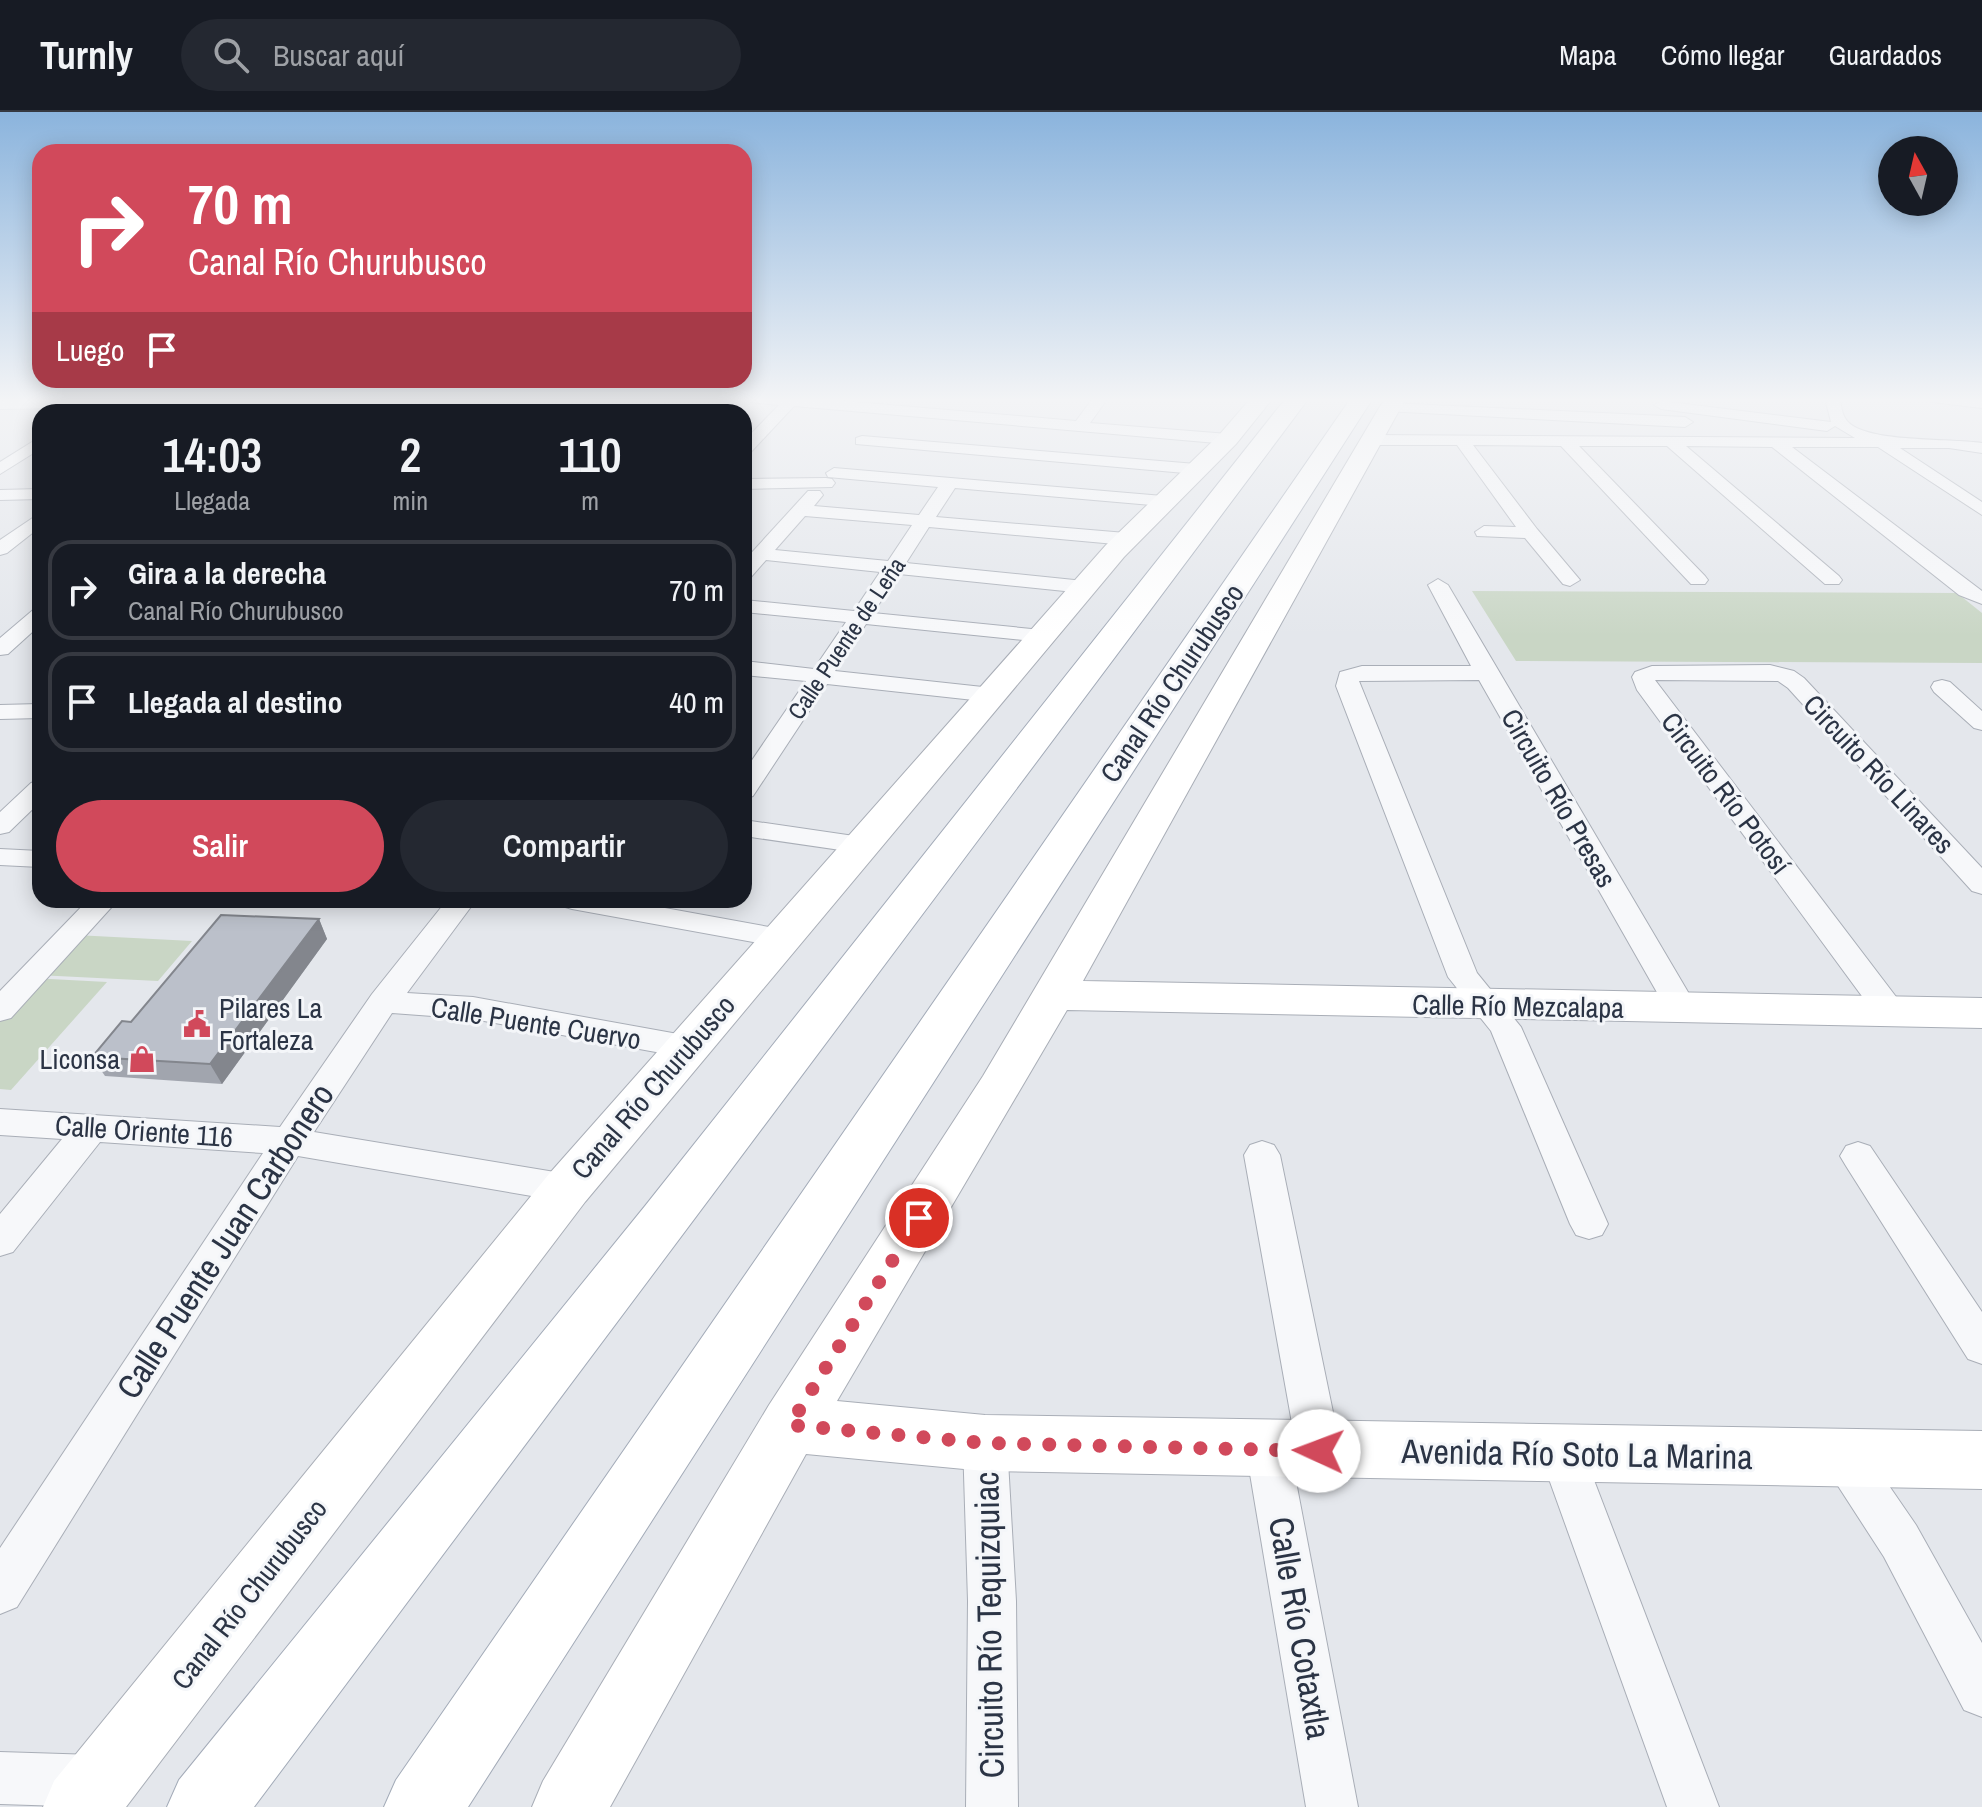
<!DOCTYPE html>
<html lang="es">
<head>
<meta charset="utf-8">
<style>
	:root { --surface:#171b24; --page:#242831; --text:#f1f3f6; --muted:#9ea1a6; --line:#363941; --accent:#d1495b }
	body { margin:0; font-family:"Archivo Narrow",sans-serif; background:var(--page); color:var(--text); height:100vh; display:flex; flex-direction:column; font-size:30px; white-space:nowrap }
	* { box-sizing:border-box; margin:0 }
	p { font-size:26px; color:var(--muted) }
	.icon { flex:none; width:44px; height:44px; fill:none; stroke:currentColor; stroke-width:2; stroke-linecap:round; stroke-linejoin:round }
	.map { position:relative; flex:1; overflow:hidden }
	.details { position:absolute; left:32px; top:292px; width:720px; height:504px; display:flex; flex-direction:column; background:var(--surface); border-radius:24px; box-shadow:0 4px 20px #0003 }
	.details>* { flex:none }
	.banner { position:absolute; left:32px; top:32px; width:720px; height:244px; border-radius:24px; box-shadow:0 4px 20px #0003; background:#d1495b; color:#fff; overflow:hidden }
	.needle { width:52px; rotate:352deg }
	.fabs { position:absolute; left:1878px; top:24px; display:grid; gap:16px }
	.fabs a { display:grid; place-items:center; width:80px; height:80px; border-radius:50%; background:var(--surface); box-shadow:0 4px 20px #0003; font-size:40px }
	.pin { position:absolute; display:grid; place-items:center; width:68px; height:68px; color:#fff; margin:-34px; border:4px solid #fff; border-radius:50%; box-shadow:0 2px 8px #0007 }
	.me { position:absolute; width:88px; margin:-44px; rotate:272deg; stroke-linejoin:round; filter:drop-shadow(0 0 6px #0008) }
	.turn { display:flex; align-items:center; gap:28px; height:168px; padding:0 24px; font-size:36px }
	.turn .icon { width:104px; height:104px; stroke-width:2.5 }
	.turn b { display:block; font-size:56px; line-height:68px }
	.then { display:flex; align-items:center; height:76px; padding:0 24px; background:#0003; gap:16px; font-size:30px }
	.eta { display:flex; justify-content:space-evenly; align-items:center; height:136px; text-align:center }
	.eta b { font-size:48px; font-weight:600; line-height:56px }
	.action { display:flex; gap:16px; margin-top:auto; padding:16px 24px }
	.action a { flex:1; height:92px; border-radius:48px; background:var(--accent); color:#fff; font-size:32px; font-weight:600; line-height:92px; text-align:center }
	.action a+a { background:var(--page); color:var(--text) }
	ul { padding:0; list-style:none }
	li { display:flex; align-items:center; gap:24px; height:100px; margin:0 16px 12px; padding:0 8px; border:4px solid var(--line); border-radius:24px }
	li div { flex:1 }
	li b { display:block; font-size:30px }
	li em { font-style:normal }
	header { display:flex; align-items:center; gap:48px; box-sizing:border-box; height:112px; padding:0 40px; background:var(--surface); border-bottom:2px solid var(--line) }
	header strong { font-size:38px }
	nav { display:flex; gap:44px; margin-inline-start:auto; font-size:28px }
	.search { width:560px; height:72px; background:var(--page); display:flex; align-items:center; gap:20px; box-sizing:border-box; padding:0 28px; border-radius:44px; color:var(--muted); font-size:30px }
	.map>svg:first-child { display:block }
	.green { fill:#c9d6c5 }
	.lines { fill:none; stroke-linecap:round; stroke-linejoin:round }
	.street-casing { stroke:#a9aeb7; stroke-width:2 }
	.secondary-casing { stroke:#a9aeb7; stroke-width:2 }
	.primary-casing { stroke:#a3abb8; stroke-width:2 }
	.street { fill:#f7f8fa; fill-rule:evenodd }
	.secondary { fill:#fff; fill-rule:evenodd }
	.primary { fill:#fff; fill-rule:evenodd }
	.wall { fill:#a1a5ae }
	.shaded-wall { fill:#83868d }
	.building { fill:#bbc0ca; stroke:#83868d; stroke-width:2 }
	.route { stroke:#d1495b; stroke-width:14; stroke-dasharray:0 25.2 }
	.labels { text-anchor:middle; dominant-baseline:central; stroke-width:6; stroke-linejoin:round; paint-order:stroke }
	.far-street-label { font-size:24px; fill:#2b3445; stroke:#f4f6f9 }
	.street-label { font-size:28px; fill:#2b3445; stroke:#f4f6f9 }
	.poi-label { font-size:28px; fill:#2b3445; stroke:#f4f6f9; text-anchor:start }
	.near-street-label { font-size:34px; fill:#2b3445; stroke:#f4f6f9 }
</style>
</head>
<body>
<header>
<strong>Turnly</strong>
<div class="search"><svg class="icon" aria-label="search" viewBox="0 0 24 24"><circle cx="10" cy="10" r="6"/><path d="M15 15l6 6"/></svg>Buscar aquí</div>
<nav><a>Mapa</a><a>Cómo llegar</a><a>Guardados</a></nav>
</header>
<div class="map">
<svg width="1982" height="1695" viewBox="0 0 1982 1695">
	<rect width="100%" height="100%" fill="#e4e7ec"/>
	<path class="green" d="M 1472,479 L 1957,481 L 1982,501 L 1982,551 L 1516,549 Z
		M 75,823 L 192,829 L 158,869 L 37,863 Z
		M 31,866 L 107,870 L 11,978 L 0,977 L 0,899 Z"/>
	<g class="lines">
		<g class="street-casing">
			<path id="street" d="M 156,286 L 536,286 L 529,290 L 0,297 L 0,289 Z
				M 559,286 L 574,286 L 567,300 L 551,300 Z
				M 651,286 L 666,286 L 662,300 L 646,300 Z
				M 744,286 L 808,286 L 1076,309 L 1093,286 L 1108,286 L 1090,311 L 1228,322 L 1236,327 L 1228,332 L 794,294 L 750,341 L 744,343 L 744,329 L 779,293 L 751,290 Z
				M 1825,286 L 1840,286 C 1841,294 1842,304 1848,310 C 1869,331 1949,326 1982,331 L 1982,341 L 1949,336 L 1900,336 L 1982,390 L 1982,403 L 1878,335 L 1792,335 L 1982,479 L 1982,492 L 1959,483 L 1772,335 L 1686,334 L 1839,464 L 1842,468 L 1839,472 L 1825,472 L 1667,334 L 1579,334 L 1705,464 L 1708,468 L 1705,472 L 1691,472 L 1561,334 L 1473,333 L 1537,417 L 1580,468 L 1570,474 L 1563,472 L 1525,426 L 1477,424 L 1475,420 L 1484,414 L 1516,415 L 1457,333 L 1373,333 L 1365,328 L 1373,323 L 1855,326 L 1835,314 L 1827,319 L 1661,297 L 1654,293 L 1661,289 L 1831,310 Z
				M 1925,286 L 1982,288 L 1982,296 L 1932,290 Z
				M 1390,291 L 1685,305 L 1693,310 L 1685,315 L 1385,299 L 1385,293 Z
				M 862,324 L 1196,352 L 1204,357 L 1196,362 L 856,332 L 856,326 Z
				M 40,325 L 40,337 L 0,362 L 0,350 Z
				M 834,356 L 1163,384 L 1172,389 L 1163,394 L 955,376 L 936,405 L 1126,421 L 1135,427 L 1126,433 L 929,415 L 906,451 L 1084,469 L 1094,475 L 1084,481 L 899,462 L 873,501 L 1042,518 L 1053,524 L 1042,530 L 866,512 L 835,559 L 992,576 L 1000,578 L 1003,583 L 1000,588 L 992,590 L 827,572 L 753,684 L 744,687 L 744,660 L 806,569 L 744,563 L 744,549 L 814,557 L 846,510 L 744,500 L 744,488 L 854,499 L 880,460 L 766,448 L 751,465 L 744,467 L 744,449 L 808,379 L 820,379 L 823,383 L 814,394 L 919,403 L 938,375 L 828,365 L 826,361 ZM 805,404 L 912,413 L 888,449 L 775,438 Z
				M 826,366 L 832,367 L 835,371 L 832,375 L 744,377 L 744,367 Z
				M 40,377 L 40,387 L 0,388 L 0,378 Z
				M 40,401 L 40,415 L 7,441 L 0,443 L 0,428 Z
				M 1438,467 L 1448,473 L 1698,897 L 1693,905 L 1682,908 L 1671,905 L 1479,568 L 1359,569 L 1477,861 L 1521,915 L 1608,1112 L 1602,1123 L 1589,1127 L 1576,1123 L 1570,1112 L 1491,919 L 1448,865 L 1336,574 L 1340,560 L 1362,554 L 1471,554 L 1428,473 Z
				M 40,496 L 40,513 L 8,542 L 0,543 L 0,526 L 33,498 Z
				M 1770,553 L 1794,559 L 1804,566 L 1982,756 L 1982,782 L 1972,779 L 1788,576 L 1778,569 L 1655,568 L 1900,890 L 1905,898 L 1900,906 L 1889,909 L 1878,906 L 1637,578 L 1632,565 L 1635,560 L 1652,554 Z
				M 1942,568 L 1950,570 L 1982,599 L 1982,618 L 1974,616 L 1934,580 L 1931,575 L 1934,570 Z
				M 40,592 L 40,606 L 0,607 L 0,593 Z
				M 40,668 L 40,690 L 9,720 L 0,722 L 0,700 L 31,671 Z
				M 744,708 L 861,725 L 871,727 L 874,733 L 871,739 L 861,741 L 744,724 Z
				M 0,737 L 40,739 L 40,755 L 0,753 Z
				M 88,788 L 118,788 L 11,906 L 0,909 L 0,879 Z
				M 447,788 L 476,788 L 407,881 L 473,885 L 689,924 L 700,927 L 705,935 L 700,943 L 689,946 L 473,907 L 392,901 L 314,1020 L 567,1062 L 580,1066 L 585,1076 L 580,1086 L 567,1090 L 298,1044 L 17,1495 L 0,1502 L 0,1436 L 263,1041 L 100,1030 L 13,1140 L 0,1144 L 0,1102 L 62,1027 L 0,1023 L 0,997 L 280,1015 L 372,882 Z
				M 558,788 L 621,788 L 780,817 L 790,819 L 795,826 L 790,833 L 780,835 L 572,797 L 562,794 Z
				M 1262,1029 L 1274,1033 L 1280,1043 L 1341,1339 L 1334,1354 L 1319,1360 L 1304,1354 L 1297,1339 L 1244,1043 L 1250,1033 Z
				M 1858,1030 L 1870,1034 L 1982,1200 L 1982,1252 L 1968,1247 L 1846,1054 L 1840,1044 L 1846,1034 Z
				M 985,1311 L 1000,1317 L 1007,1331 L 1016,1489 L 1018,1695 L 966,1695 L 968,1489 L 963,1331 L 970,1317 Z
				M 1268,1318 L 1283,1324 L 1290,1338 L 1358,1695 L 1306,1695 L 1246,1338 L 1253,1324 Z
				M 1562,1321 L 1577,1327 L 1584,1342 L 1719,1695 L 1667,1695 L 1540,1342 L 1547,1327 Z
				M 1844,1324 L 1859,1330 L 1916,1413 L 1982,1531 L 1982,1605 L 1964,1598 L 1884,1445 L 1829,1360 L 1822,1345 L 1829,1330 Z
				M 0,1640 L 94,1643 L 112,1651 L 120,1669 L 112,1687 L 94,1695 L 0,1692 Z"/>
		</g>
		<g class="secondary-casing">
			<path id="secondary" d="M 1251,286 L 1273,286 L 1236,332 L 1124,445 L 585,1090 L 126,1695 L 43,1695 L 54,1669 L 549,1062 L 1106,433 L 1220,322 Z
				M 1385,286 L 1406,286 L 1083,869 L 1982,886 L 1982,916 L 1067,898 L 837,1289 L 985,1303 L 1982,1319 L 1982,1377 L 985,1359 L 806,1342 L 610,1695 L 532,1695 L 543,1669 L 769,1293 L 983,964 Z"/>
		</g>
		<g class="primary-casing">
			<path id="primary" d="M 1286,286 L 1309,286 L 254,1695 L 167,1695 L 179,1668 L 645,1094 Z
				M 1351,286 L 1373,286 L 468,1695 L 384,1695 L 396,1668 Z"/>
		</g>
		<use href="#street" class="street"/>
		<use href="#secondary" class="secondary"/>
		<use href="#primary" class="primary"/>
	</g>
	<path class="wall" d="M 319,807 L 327,827 L 222,972 L 105,964 L 92,945 L 131,910 Z"/>
	<path class="shaded-wall" d="M 319,807 L 327,827 L 222,972 L 210,952 Z"/>
	<path class="building" d="M 221,803 L 319,807 L 210,952 L 92,945 L 122,909 L 131,910 Z"/>
	<linearGradient id="sky" x2="0" y2="1"><stop stop-color="#8bb4dd"/><stop offset="0.55" stop-color="#f3f4f6"/><stop offset="1" stop-color="#f3f4f6" stop-opacity="0"/></linearGradient>
	<rect width="1982" height="524" fill="url(#sky)"/>
	<g class="lines">
		<path class="route" d="M 919,1106 L 790,1313 L 985,1331 L 1319,1339"/>
	</g>
	<defs>
		<g id="civic-bare" transform="scale(2.16)"><path d="M-.6-6.5H3V-4.5H.6V-3L4-1V1h2V6H-6V1h2V-1L-.6-3ZM-1.2 2.5V6h2.4V2.5Z" fill="#d1495b" stroke="#f4f6f9" stroke-width="2.5" paint-order="stroke"/></g>
		<g id="shop-bare" transform="scale(2.16)"><path d="M-5-2.5h2.3a2.7 3.5 0 0 1 5.4 0H5L5.5 6h-11ZM-1.5-2.5h3a1.5 2.3 0 0 0-3 0Z" fill="#d1495b" stroke="#f4f6f9" stroke-width="2.5" paint-order="stroke"/></g>
	</defs>
	<g fill-rule="evenodd">
		<use href="#civic-bare" x="197" y="912"/>
		<use href="#shop-bare" x="142" y="947"/>
	</g>
	<g class="labels">
		<g class="far-street-label">
			<text transform="translate(846 526) rotate(-56)">Calle Puente de Leña</text>
		</g>
		<g class="street-label">
			<text transform="translate(1172 571) rotate(-56)">Canal Río Churubusco</text>
			<text transform="translate(1879 662) rotate(47)">Circuito Río Linares</text>
			<text transform="translate(1726 681) rotate(53)">Circuito Río Potosí</text>
			<text transform="translate(1559 686) rotate(60)">Circuito Río Presas</text>
			<text transform="translate(1518 894) rotate(1)">Calle Río Mezcalapa</text>
			<text transform="translate(536 911) rotate(9)">Calle Puente Cuervo</text>
			<text transform="translate(653 975) rotate(-49)">Canal Río Churubusco</text>
			<text transform="translate(144 1019) rotate(4)">Calle Oriente 116</text>
			<text transform="translate(249 1482) rotate(-52)">Canal Río Churubusco</text>
		</g>
		<g class="poi-label">
			<text x="219" y="896">Pilares La<tspan x="219" dy="32">Fortaleza</tspan></text>
			<text x="120" y="947" text-anchor="end">Liconsa</text>
		</g>
		<g class="near-street-label">
			<text transform="translate(225 1129) rotate(-57)">Calle Puente Juan Carbonero</text>
			<text transform="translate(1577 1342) rotate(1)">Avenida Río Soto La Marina</text>
			<text transform="translate(989 1513) rotate(-91)">Circuito Río Tequizquiac</text>
			<text transform="translate(1300 1516) rotate(80)">Calle Río Cotaxtla</text>
		</g>
	</g>
</svg>
<div class="fabs">
<a><svg class="needle" viewBox="-14 -14 28 28"><path d="M0-13l5 13h-10z" fill="#e53935"/><path d="M0 13l5-13h-10z" fill="#9ea1a6"/></svg></a>
</div>
<div class="pin" style="left:919px;top:1106px;background:#d93025"><svg class="icon" aria-label="arrive" viewBox="0 0 24 24"><path d="M6 21V4h12l-3 4 3 4H6"/></svg></div>
<svg class="me" style="left:1319px;top:1339px" viewBox="-20 -20 40 40"><circle r="19" fill="#fff"/><path d="M0-13L10 11 0 6-10 11z" fill="#d1495b"/></svg>
<div class="banner">
<div class="turn"><svg class="icon" aria-label="right" viewBox="0 0 24 24"><path d="M7 20v-9h11M14 6l5 5-5 5"/></svg><div><b>70 m</b>Canal Río Churubusco</div></div>
<div class="then">Luego<svg class="icon" aria-label="arrive" viewBox="0 0 24 24"><path d="M6 21V4h12l-3 4 3 4H6"/></svg></div>
</div>
<section class="details">
<div class="eta">
<div><b>14:03</b><p>Llegada</p></div>
<div><b>2</b><p>min</p></div>
<div><b>110</b><p>m</p></div>
</div>
<ul>
<li><svg class="icon" aria-label="right" viewBox="0 0 24 24"><path d="M7 20v-9h11M14 6l5 5-5 5"/></svg><div><b>Gira a la derecha</b><p>Canal Río Churubusco</p></div><em>70 m</em></li>
<li><svg class="icon" aria-label="arrive" viewBox="0 0 24 24"><path d="M6 21V4h12l-3 4 3 4H6"/></svg><div><b>Llegada al destino</b></div><em>40 m</em></li>
</ul>
<div class="action"><a>Salir</a><a>Compartir</a></div>
</section>
</div>
</body>
</html>
